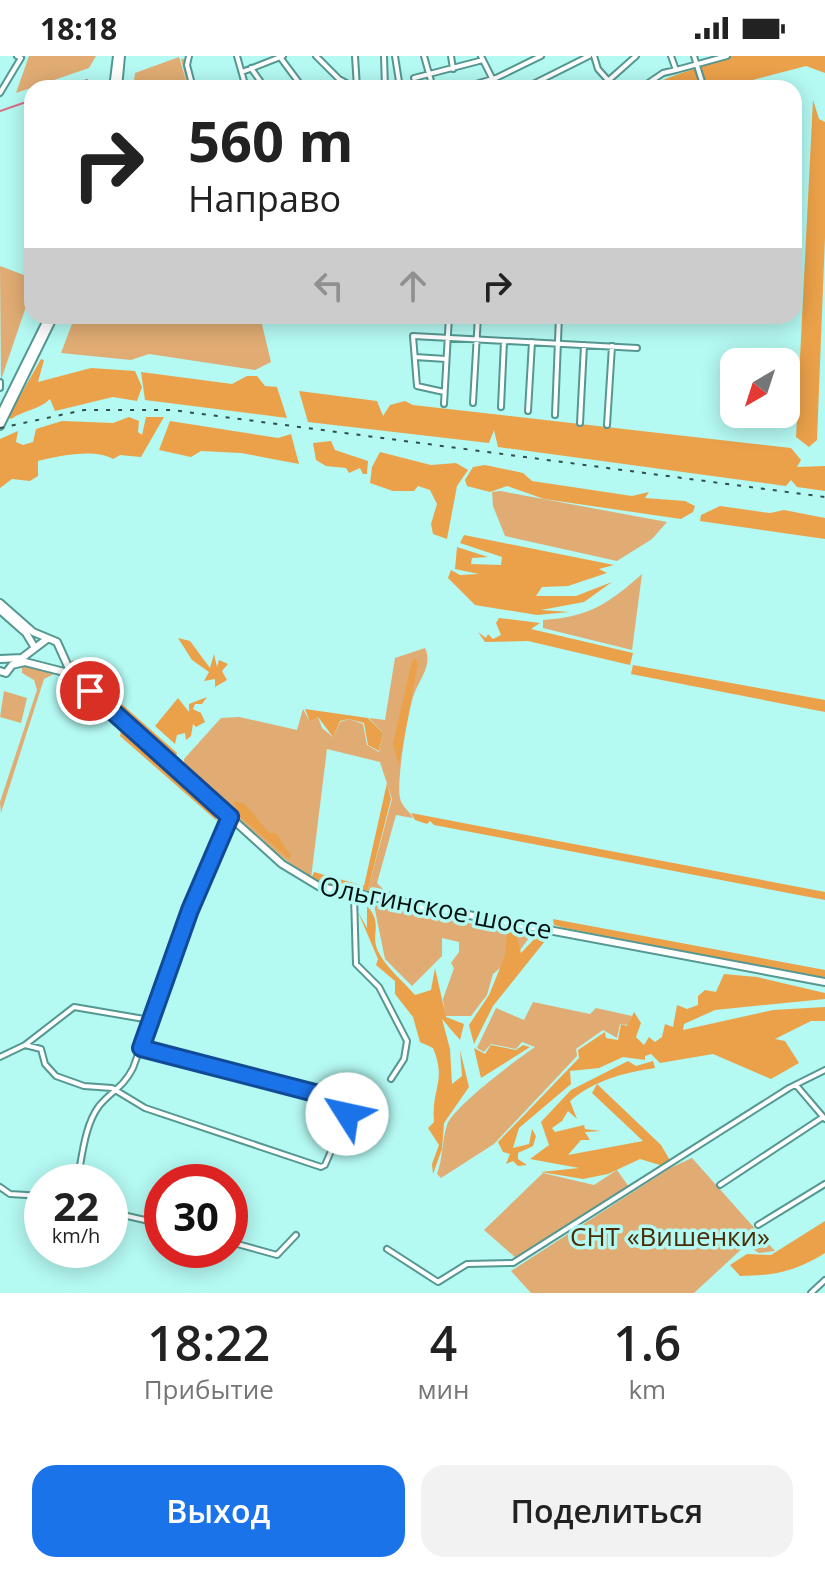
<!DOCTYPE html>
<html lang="ru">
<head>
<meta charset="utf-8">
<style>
	:root { --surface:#fff; --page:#f2f2f2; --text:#222; --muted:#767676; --accent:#1a73e8 }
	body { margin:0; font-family:"Open Sans",sans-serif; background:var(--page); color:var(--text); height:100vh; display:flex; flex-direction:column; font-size:30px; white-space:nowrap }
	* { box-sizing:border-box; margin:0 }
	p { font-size:26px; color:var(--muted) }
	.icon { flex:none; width:44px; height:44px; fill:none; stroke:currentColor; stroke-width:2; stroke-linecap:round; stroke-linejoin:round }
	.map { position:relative; height:1237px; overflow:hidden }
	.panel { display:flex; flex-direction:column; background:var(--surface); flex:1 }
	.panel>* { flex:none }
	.banner { position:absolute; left:24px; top:24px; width:778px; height:244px; border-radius:24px; box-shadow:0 4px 20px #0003; background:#fff; color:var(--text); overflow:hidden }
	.needle { width:52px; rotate:219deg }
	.controls { position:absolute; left:720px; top:292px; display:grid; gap:16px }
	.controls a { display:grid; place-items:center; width:80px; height:80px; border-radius:16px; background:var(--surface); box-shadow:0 4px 20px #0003; font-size:40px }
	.speed { position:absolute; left:24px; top:1108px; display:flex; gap:16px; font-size:40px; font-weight:700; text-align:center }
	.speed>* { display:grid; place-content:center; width:104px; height:104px; border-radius:50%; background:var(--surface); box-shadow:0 4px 20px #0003; line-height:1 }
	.speed small { font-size:20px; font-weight:400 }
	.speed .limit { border:12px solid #d22; background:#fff; color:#111 }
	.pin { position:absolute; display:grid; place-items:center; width:68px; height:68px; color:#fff; margin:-34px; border:4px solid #fff; border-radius:50%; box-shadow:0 2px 8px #0007 }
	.me { position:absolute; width:88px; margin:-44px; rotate:305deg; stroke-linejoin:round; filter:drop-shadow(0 0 6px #0008) }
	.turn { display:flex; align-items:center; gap:28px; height:168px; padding:0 32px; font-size:36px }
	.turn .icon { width:104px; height:104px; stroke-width:2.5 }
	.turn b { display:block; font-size:56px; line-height:68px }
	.lanes { display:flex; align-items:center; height:76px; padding:0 32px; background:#0003; justify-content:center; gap:40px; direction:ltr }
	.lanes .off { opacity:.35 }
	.eta { display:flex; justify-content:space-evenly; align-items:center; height:136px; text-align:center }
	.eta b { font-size:48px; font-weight:600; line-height:56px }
	.button { display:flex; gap:16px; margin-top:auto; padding:16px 32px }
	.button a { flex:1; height:92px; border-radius:24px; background:var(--accent); color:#fff; font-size:32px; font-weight:600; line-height:92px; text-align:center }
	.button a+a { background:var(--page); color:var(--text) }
	.status { display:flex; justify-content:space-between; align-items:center; height:56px; padding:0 40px; background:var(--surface); direction:ltr }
	.status svg { height:22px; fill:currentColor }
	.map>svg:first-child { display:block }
	.green { fill:#e0ac73 }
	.forest { fill:#eba14a }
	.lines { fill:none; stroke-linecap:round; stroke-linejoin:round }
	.stream { stroke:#d76e84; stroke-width:2 }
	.minor-casing { stroke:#559791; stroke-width:8 }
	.major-casing { stroke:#559791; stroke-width:10 }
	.minor { stroke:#fff; stroke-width:4 }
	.major { stroke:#fff; stroke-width:6 }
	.rail { stroke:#304f4b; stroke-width:2; stroke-dasharray:4 8; stroke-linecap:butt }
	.route-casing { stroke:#114b97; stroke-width:20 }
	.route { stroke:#1a73e8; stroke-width:14 }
	.labels { text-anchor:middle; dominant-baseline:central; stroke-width:7; stroke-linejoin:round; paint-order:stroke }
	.street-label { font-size:26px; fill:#00110f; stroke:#b4f9f2 }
	.park-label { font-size:26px; fill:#4a2d07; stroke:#b4f9f2 }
</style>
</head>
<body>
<div class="status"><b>18:18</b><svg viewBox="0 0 49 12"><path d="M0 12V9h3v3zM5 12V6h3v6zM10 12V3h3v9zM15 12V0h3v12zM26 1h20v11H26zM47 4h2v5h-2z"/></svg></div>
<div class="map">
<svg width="825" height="1237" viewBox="0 0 825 1237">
	<rect width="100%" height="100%" fill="#b4f9f2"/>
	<path class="green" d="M 29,0 L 96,0 L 89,12 L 16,37 Z
		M 179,1 L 188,31 L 181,3 L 184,3 L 192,32 L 133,32 L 135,17 Z
		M 0,210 L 32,222 L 32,233 L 1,324 Z
		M 75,260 L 260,260 L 271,306 L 255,314 L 149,298 L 131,304 L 61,297 Z
		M 500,435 L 667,466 L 652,483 L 617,505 L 505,480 L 493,450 L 492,436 Z
		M 642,518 L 632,594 L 543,572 L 543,564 C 589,561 608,548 642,518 Z
		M 425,592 C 433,608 420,623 414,638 C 408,655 396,726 400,742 C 401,750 410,755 413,762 L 396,759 L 377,827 L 384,834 L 401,838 L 397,844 L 363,838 L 368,833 L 392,743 L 380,706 L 327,693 L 311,822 L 273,795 L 184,713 L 184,703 L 221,662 L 239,661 L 297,674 L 303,653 L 310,666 L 318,661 L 322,672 L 333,681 L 340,666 L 349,663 L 363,668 L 367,689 L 379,696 L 383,677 L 369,662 L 385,664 L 395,602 Z
		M 29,609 L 54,618 L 44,623 L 1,757 L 0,746 L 37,634 L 34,624 L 22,617 L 22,611 Z
		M 4,635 L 27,642 L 21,667 L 0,661 Z
		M 374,849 L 531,879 L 518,897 L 493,918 L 487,939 L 471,960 L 445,960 L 443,943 L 454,912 L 451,907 L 459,896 L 459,886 L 442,882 L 442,900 L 412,930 L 385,903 Z
		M 533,946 L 590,958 L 596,952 L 632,960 L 628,969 L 620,968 L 617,982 L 603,974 L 576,993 L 577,1000 L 494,1088 L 441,1122 L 437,1118 C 443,1102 442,1084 447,1069 C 453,1051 516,1004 535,991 L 522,986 L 516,993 L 491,988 L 484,996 L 477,992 L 496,952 L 524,964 Z
		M 692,1102 L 775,1195 L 759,1197 L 746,1189 L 694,1237 L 531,1237 L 511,1215 L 670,1112 Z
		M 617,1114 L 629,1131 L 516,1202 L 484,1174 L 543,1117 L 594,1129 Z"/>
	<path class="forest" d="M 732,0 L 825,0 L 825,17 L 806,10 L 722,32 L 649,32 C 662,21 712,8 732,0 Z
		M 813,44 L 819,63 L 825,66 L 825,181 L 817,384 L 809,391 L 796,381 Z
		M 41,303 L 44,304 L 38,326 L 91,312 L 135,315 L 142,331 L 137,345 L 113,341 L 55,355 L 50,343 C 39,354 24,354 11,363 L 8,361 Z
		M 141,316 L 232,328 L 247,320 L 257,320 L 265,330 L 277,331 L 287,362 L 145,344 Z
		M 299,335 L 377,345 L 383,360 L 390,349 L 405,345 L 413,349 L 791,392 L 801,404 L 797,411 L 825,410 L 825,435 L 797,431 L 791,424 L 786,430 L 498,391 L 494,374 L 489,387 L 308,366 Z
		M 129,361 L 139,365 L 138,376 L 142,379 L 146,361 L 164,361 L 141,401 L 120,399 L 113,403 C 95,392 58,400 38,405 L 38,420 L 30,425 L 12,423 L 0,432 L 0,383 L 18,375 L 16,386 L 23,389 L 33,386 L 36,373 L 62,365 L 113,367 Z
		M 170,365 L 278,382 L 291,378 L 299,408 L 241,397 L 201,395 L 191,401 L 159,394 Z
		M 331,385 L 335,394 L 368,405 L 367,418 L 363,418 L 360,412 L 349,417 L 346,412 L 326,410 L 316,404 L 313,387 Z
		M 380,396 L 431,409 L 456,407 L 468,414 L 457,430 L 447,483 L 433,478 L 431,468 L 437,448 L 430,434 L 418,430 L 414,435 L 393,435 L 370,427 L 372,411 Z
		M 485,409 L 523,417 L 532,425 L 632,440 L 649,436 L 645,442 L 685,445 L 695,450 L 693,456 L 681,463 L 544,443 L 507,430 L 490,436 L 467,430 L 465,424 L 473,411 Z
		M 720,450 L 770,457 L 784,454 L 825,462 L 825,483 L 700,465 L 701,459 Z
		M 464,479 L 614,509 L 599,513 L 607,517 L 568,530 L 542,531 L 536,540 L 576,540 L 612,526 L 584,546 L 541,554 L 569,556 L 537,559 L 475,549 L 448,522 L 451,514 L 460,519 L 479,518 L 455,513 L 457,491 L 488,501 L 472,502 L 471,508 L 501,509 L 502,501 L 460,487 Z
		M 499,562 L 540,567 L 531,573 L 633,597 L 630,609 L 528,585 L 485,586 L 478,576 L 486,582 L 488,578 L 493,583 L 501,579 L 496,567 Z
		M 178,582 L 190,585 L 210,612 L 214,598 L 217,611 L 219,604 L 228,608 L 222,615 L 227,624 L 215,631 L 215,623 L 204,625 L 209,616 L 192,604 Z
		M 415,602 L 418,607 L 399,709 L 393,688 L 412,605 Z
		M 72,604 L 177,697 L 176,700 L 70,610 Z
		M 633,609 L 825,644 L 825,656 L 631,618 Z
		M 207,641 L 202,648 L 195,648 L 193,653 L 201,657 L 205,666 L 196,671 L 193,668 L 191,680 L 186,684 L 185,677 L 177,679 L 175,688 L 155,670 L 178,642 L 189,656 L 189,648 Z
		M 305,653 L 368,662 L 383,677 L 379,695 L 368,689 L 364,667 L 349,663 L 340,665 L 333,681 L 318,661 L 310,666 Z
		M 121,674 L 214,758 L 217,765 L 120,680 Z
		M 387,727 L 391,743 L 368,833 L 362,838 L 311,823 L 314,816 L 364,830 Z
		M 234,745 L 245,748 L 269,777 L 276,777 L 291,800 L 289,803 L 236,757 Z
		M 411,757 L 825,836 L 825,844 L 434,769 L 430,765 L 427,768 L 415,764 Z
		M 215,802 L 214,816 L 168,936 L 156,959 Z
		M 367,850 C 383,867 371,877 377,893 C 384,910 403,925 415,939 L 431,934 L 435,912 L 446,961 L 464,968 L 460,984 L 442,963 L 450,993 L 452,1028 L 462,1020 L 460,994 L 469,1031 L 444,1067 L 442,1093 L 433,1118 L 432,1108 L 439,1089 L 428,1072 L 434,1066 C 431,1033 447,1025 433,992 L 420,986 L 413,961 L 395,938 L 395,925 L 376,909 L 378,903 L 358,856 L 367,872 Z
		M 553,863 L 825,914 L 825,923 L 565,872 L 554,869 Z
		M 515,874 L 521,897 L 539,878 L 545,879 L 545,885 L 493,950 L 474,988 L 469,969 L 489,939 L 505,900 L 507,876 Z
		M 724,918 L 757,921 L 825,937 L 825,943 L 715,954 L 684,968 L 683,974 L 773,954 L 825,951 L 825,965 L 811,965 L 775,983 L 785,985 L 799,1007 L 771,1023 L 713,998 L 660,1007 L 651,998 L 645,1000 L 645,1004 L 623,1001 L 599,1012 L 570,1015 L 571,1028 L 519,1072 L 513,1092 L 529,1088 L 532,1073 L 536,1080 L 533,1090 L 518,1097 L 518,1103 L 527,1109 L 518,1110 L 513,1105 L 506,1108 L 510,1098 L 503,1096 L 498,1086 L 579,1002 L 578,994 L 605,976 L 606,982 L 618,984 L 621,968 L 627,970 L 634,956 L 641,967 L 636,981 L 644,989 L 649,981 L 655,986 L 662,981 L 665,968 L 673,971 L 677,949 L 687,953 L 698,949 L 698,940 L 705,934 L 716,936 Z
		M 491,989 L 516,994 L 523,989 L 530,991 L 481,1022 L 474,992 L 485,998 Z
		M 628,1005 L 636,1010 L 653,1005 L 655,1012 C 623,1017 595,1024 570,1045 L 577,1063 L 568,1055 L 562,1065 L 552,1072 L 555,1076 L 584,1069 L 585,1073 L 601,1075 L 585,1076 L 590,1084 L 581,1084 L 568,1099 L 643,1085 L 592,1037 L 597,1028 L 661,1089 L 671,1106 L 663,1110 L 640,1103 L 608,1118 L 583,1123 L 541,1116 L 579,1112 L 530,1103 L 549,1089 L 541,1066 L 571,1034 Z
		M 825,1165 L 825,1197 C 797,1215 773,1220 740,1220 L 730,1209 L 747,1198 L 771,1199 Z"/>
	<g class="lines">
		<path class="stream" d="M 66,32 L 87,24
			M 0,55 L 32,44"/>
		<g class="minor-casing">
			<path id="minor" d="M 189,0 L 187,9 L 193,32
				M 237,0 L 246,32
				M 316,0 L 339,23 L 356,32
				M 355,0 L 357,32
				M 384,0 L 385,32
				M 395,0 L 400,32
				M 424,0 L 433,32
				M 451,0 L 453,13
				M 481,0 L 497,32
				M 594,0 L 598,13 L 615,32
				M 694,0 L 704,32
				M 280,1 L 303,32
				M 251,12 L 265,32
				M 676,14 L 727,0
				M 242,16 L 283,0
				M 414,22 L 483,4
				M 462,32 L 496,22 L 541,0
				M 525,32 L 589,0
				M 600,32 L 636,0
				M 641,32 L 663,17 L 676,14 L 671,0
				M 0,37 L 21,2 L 17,0
				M 621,260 L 638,261
				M 415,301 L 446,303
				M 0,326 L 0,332
				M 444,336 L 417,330 L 413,280 L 637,292
				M 473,347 L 478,260
				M 444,348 L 449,260
				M 501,351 L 504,285
				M 528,355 L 532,286
				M 555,359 L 559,260
				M 580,367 L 584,289
				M 607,369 L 612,290
				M 354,840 L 356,908 L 379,931 L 407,985 L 404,1003 L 391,1023
				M 25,989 L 41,993 L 45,1008 L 56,1020 L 84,1030 L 112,1032 L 145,1052 L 321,1111 L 325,1109 L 347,1058 L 344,1046 L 141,992
				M 0,1001 L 25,989 L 74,951 L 150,964
				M 796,1029 L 825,1063
				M 77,1126 C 82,1103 84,1070 99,1050 C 111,1035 123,1032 133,1012 L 190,854 L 230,761
				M 720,1129 L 823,1061
				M 0,1131 L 10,1138 L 42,1140
				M 110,1156 L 162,1168
				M 758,1169 L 825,1128
				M 230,1186 L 277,1199 L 296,1179
				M 387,1193 L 438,1226 L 467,1208 L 513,1207 L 789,1032 L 825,1014
				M 811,1237 L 825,1224"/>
		</g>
		<g class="major-casing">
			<path id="major" d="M 113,32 L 117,0
				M 118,32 L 121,0
				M 0,359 L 49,260
				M 0,370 L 54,260
				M 0,547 L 33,576 L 57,586 L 70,615
				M 0,554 L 26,577 L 35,592
				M 0,603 L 22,602 L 47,583
				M 0,615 L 6,617 L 12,609 L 25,606 L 72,618 L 282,808 L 320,831 L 825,926"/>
		</g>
		<use href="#minor" class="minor"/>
		<use href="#major" class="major"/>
		<path class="rail" d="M 0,372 L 84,354 L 172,354 L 825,441"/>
	</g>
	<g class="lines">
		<g class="route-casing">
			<path id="route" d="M 90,635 L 230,761 L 190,854 L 141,992 L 338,1043 L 347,1050 L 347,1058"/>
		</g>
		<use href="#route" class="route"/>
	</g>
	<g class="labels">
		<g class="street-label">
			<text transform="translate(436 851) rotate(11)">Ольгинское шоссе</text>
		</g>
		<g class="park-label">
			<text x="670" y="1180">СНТ «Вишенки»</text>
		</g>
	</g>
</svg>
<div class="controls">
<a><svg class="needle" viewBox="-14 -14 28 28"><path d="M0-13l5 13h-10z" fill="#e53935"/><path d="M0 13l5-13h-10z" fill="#767676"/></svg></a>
</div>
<div class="speed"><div>22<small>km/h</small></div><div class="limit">30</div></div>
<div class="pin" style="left:90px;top:635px;background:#d93025"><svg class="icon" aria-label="arrive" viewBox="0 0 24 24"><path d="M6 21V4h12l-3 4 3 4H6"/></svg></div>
<svg class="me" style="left:347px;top:1058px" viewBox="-20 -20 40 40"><circle r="19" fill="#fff"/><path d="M0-13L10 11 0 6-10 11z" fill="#1a73e8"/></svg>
<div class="banner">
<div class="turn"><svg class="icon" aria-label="right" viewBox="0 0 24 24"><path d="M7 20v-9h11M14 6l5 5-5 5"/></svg><div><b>560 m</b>Направо</div></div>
<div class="lanes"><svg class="icon off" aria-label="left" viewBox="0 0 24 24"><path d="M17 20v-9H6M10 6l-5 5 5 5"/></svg><svg class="icon off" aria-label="ahead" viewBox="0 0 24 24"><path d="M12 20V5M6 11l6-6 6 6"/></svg><svg class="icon" aria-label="right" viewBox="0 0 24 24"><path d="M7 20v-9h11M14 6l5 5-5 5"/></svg></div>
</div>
</div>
<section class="panel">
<div class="eta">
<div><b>18:22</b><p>Прибытие</p></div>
<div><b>4</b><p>мин</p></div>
<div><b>1.6</b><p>km</p></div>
</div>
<div class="button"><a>Выход</a><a>Поделиться</a></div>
</section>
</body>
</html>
